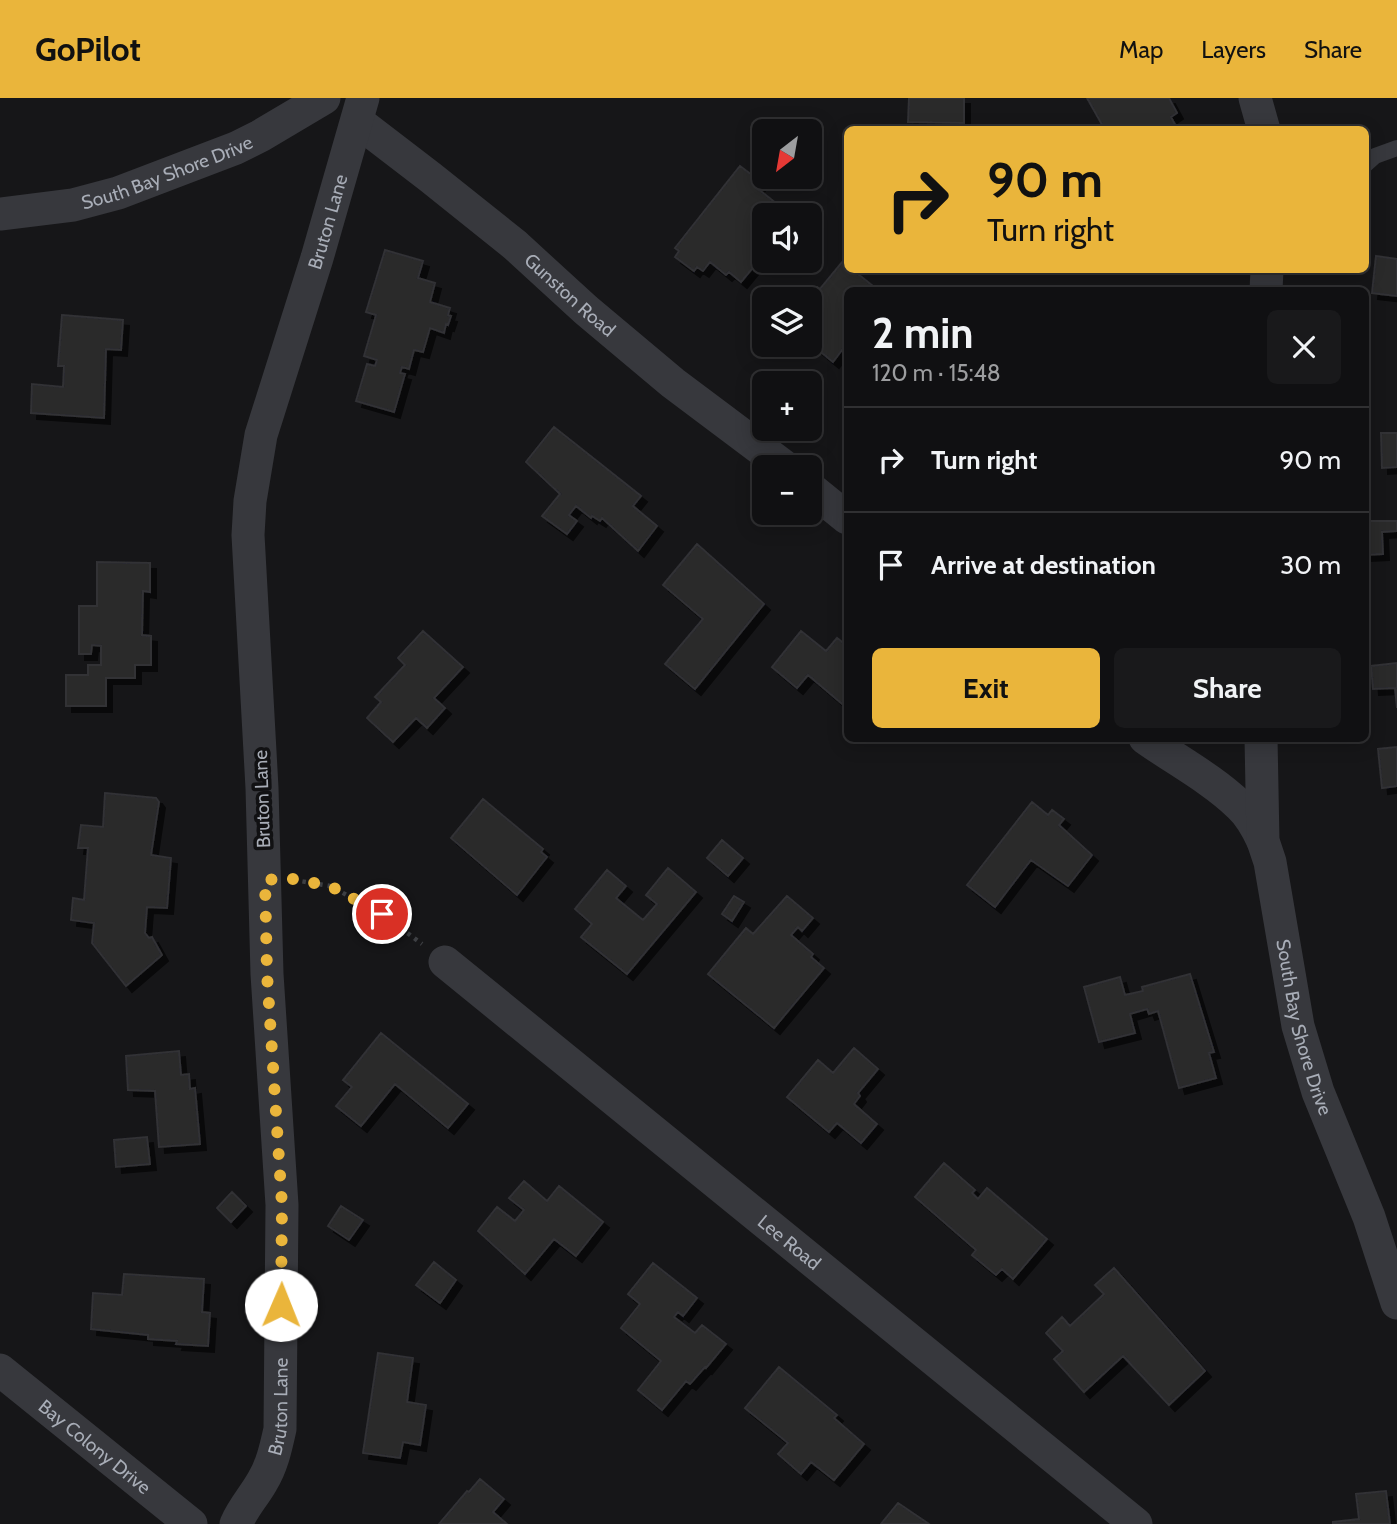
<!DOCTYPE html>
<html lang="en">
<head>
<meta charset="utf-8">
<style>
	:root { --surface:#101012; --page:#19191b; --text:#f1f3f6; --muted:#9c9d9f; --line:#303032; --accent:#eab53b }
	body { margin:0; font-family:Cabin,sans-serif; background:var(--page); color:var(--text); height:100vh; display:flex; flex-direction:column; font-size:26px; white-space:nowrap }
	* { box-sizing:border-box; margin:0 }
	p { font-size:23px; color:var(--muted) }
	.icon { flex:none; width:38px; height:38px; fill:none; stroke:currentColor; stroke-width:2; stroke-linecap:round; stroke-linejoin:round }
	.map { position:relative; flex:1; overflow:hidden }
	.side { position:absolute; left:844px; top:189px; width:525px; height:455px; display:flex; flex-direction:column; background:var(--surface); border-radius:10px; box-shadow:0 4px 18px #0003,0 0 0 2px var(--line) }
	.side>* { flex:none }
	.hud { position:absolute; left:844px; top:28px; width:525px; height:147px; border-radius:10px; box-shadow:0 4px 18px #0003,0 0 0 2px var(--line); background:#eab53b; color:#111; overflow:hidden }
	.needle { width:46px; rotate:211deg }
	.controls { position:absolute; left:752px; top:21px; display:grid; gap:14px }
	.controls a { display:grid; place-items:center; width:70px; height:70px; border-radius:10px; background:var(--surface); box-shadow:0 4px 18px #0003,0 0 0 2px var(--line); font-size:35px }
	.pin { position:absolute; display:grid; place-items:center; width:60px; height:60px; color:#fff; margin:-30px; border:4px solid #fff; border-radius:50%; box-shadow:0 2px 7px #0007 }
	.me { position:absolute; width:77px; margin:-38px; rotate:1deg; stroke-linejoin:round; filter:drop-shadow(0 0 5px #0008) }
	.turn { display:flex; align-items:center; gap:24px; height:147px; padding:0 28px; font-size:32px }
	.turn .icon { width:91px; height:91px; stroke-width:2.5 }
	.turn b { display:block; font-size:49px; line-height:60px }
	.round { display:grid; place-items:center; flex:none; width:74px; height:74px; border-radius:10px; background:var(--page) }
	.summary { display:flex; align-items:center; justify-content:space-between; height:119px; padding:0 28px }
	h1 { font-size:42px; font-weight:800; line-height:52px }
	.primary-button { display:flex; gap:14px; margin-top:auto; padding:14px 28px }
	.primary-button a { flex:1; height:80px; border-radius:10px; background:var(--accent); color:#111; font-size:28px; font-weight:800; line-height:80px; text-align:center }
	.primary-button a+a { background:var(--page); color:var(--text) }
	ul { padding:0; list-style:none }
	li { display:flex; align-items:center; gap:21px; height:105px; padding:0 28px; border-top:2px solid var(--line) }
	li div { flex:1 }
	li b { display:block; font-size:26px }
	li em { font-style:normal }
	header { display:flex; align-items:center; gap:42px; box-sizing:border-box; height:98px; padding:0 35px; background:var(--accent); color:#111 }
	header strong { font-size:33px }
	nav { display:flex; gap:38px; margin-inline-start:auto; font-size:24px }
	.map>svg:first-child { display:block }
	.building { fill:#29292c; stroke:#303034; stroke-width:2; filter:url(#shadow) }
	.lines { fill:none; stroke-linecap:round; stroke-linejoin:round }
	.path { stroke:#3d3f43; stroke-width:4.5; stroke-dasharray:3.5 5; stroke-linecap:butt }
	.lane { stroke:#37383d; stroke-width:16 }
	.street { stroke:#37383d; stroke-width:33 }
	.route { stroke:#eab53b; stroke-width:12; stroke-dasharray:0 21.6 }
	.labels { text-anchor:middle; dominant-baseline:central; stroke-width:7; stroke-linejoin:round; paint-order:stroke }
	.street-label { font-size:19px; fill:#a8adb7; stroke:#111113 }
</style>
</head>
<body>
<header>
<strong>GoPilot</strong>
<nav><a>Map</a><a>Layers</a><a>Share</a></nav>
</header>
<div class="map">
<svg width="1397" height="1426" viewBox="0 0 1397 1426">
	<defs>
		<filter id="shadow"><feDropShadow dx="6" dy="6" stdDeviation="0" flood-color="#0009"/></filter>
	</defs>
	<rect width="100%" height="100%" fill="#161618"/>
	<path class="building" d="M 909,0 L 964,0 L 964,25 L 908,24 Z
		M 1087,0 L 1169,0 L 1177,15 L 1171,19 L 1178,32 L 1105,32 Z
		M 740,68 L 761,84 L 757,90 L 791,117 L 765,117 L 765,155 L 741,184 L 729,174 L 726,177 L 710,164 L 703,173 L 697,169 L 694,173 L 675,159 L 679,153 L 675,150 Z
		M 385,152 L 423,163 L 418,180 L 435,185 L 430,204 L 450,210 L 448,217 L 451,218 L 448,227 L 446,226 L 444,235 L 430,230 L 423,254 L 414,252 L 409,271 L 402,269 L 400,275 L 405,276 L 394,314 L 356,303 L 367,266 L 375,268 L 377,262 L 364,258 L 376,217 L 366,214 Z
		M 1376,158 L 1397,161 L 1397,198 L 1372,195 Z
		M 843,163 L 847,167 L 847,172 L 853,172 L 873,188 L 869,192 L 847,192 L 847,255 L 842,252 L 833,264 L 810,245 L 810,201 L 806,201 L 817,189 L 820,191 Z
		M 62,217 L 123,222 L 121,252 L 106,251 L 104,320 L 31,315 L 32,286 L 63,289 L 64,268 L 58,268 Z
		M 554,329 L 641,398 L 633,408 L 657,428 L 638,453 L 602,420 L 600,423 L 592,418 L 591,420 L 576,408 L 569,417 L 577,423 L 567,436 L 542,418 L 560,396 L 526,364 Z
		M 1381,335 L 1397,335 L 1397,369 L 1382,370 Z
		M 1365,423 L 1397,423 L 1397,433 L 1382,434 L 1383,456 L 1365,457 Z
		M 697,446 L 764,506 L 695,591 L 665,566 L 703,521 L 663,487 Z
		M 97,464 L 150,465 L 150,494 L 143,493 L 142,537 L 151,538 L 151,567 L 135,567 L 135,580 L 106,580 L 106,608 L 66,608 L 66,577 L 88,577 L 88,567 L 101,567 L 101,548 L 92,547 L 91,556 L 79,556 L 79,508 L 97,508 Z
		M 423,533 L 463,569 L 434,600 L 445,610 L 427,630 L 416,620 L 393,644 L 367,620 L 381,604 L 375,599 L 405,567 L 398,560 Z
		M 801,533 L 826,553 L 837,540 L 847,548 L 847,610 L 808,577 L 797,590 L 772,569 Z
		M 1397,565 L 1397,610 L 1395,590 L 1373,591 L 1371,568 Z
		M 1397,649 L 1397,688 L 1382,690 L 1378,651 Z
		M 105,695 L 156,700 L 159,704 L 151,757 L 171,760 L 167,810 L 147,809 L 145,835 L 149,840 L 152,839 L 162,857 L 126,888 L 92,845 L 94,825 L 71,822 L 73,800 L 84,802 L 88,750 L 78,750 L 81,727 L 103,729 Z
		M 483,701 L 543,751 L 541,754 L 547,759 L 517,797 L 451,740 Z
		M 1032,704 L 1048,717 L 1052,712 L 1064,721 L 1059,727 L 1092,757 L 1068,788 L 1031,762 L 995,809 L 967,787 Z
		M 722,742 L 743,760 L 728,778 L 707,760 Z
		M 668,770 L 696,794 L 627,876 L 581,839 L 592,826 L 575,811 L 607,772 L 626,788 L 616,800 L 643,822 L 657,806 L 646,797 Z
		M 734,798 L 744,804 L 732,823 L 722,816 Z
		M 787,798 L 813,820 L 802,833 L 798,829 L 791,837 L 813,856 L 811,859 L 824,870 L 774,930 L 708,876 L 746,830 L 753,836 Z
		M 1190,876 L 1214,954 L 1209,955 L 1216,980 L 1179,990 L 1158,913 L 1149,916 L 1147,911 L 1130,916 L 1135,935 L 1099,944 L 1084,889 L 1120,879 L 1125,897 L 1143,893 L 1142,889 Z
		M 381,935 L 468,1006 L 448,1030 L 395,986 L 361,1028 L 336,1008 L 352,989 L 343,982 Z
		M 854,950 L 878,971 L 858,995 L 860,998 L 854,1006 L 877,1026 L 861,1045 L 837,1025 L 829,1034 L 787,999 L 818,962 L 833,975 Z
		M 179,953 L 181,977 L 189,976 L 190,991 L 195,990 L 200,1046 L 159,1049 L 155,993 L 128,992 L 126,958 Z
		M 147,1039 L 150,1066 L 116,1069 L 114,1042 Z
		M 944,1065 L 975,1092 L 972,1095 L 978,1101 L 987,1090 L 1047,1141 L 1013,1181 L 1002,1171 L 996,1177 L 972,1157 L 976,1152 L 915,1099 Z
		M 524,1083 L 547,1103 L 559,1088 L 603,1124 L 576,1158 L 554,1141 L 525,1176 L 478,1133 L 497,1109 L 515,1123 L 524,1112 L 509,1100 Z
		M 232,1094 L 246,1108 L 231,1124 L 217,1110 Z
		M 341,1108 L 363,1122 L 349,1142 L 328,1128 Z
		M 434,1164 L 456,1182 L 440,1205 L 416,1187 Z
		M 653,1165 L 697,1200 L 683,1218 L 678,1214 L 674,1219 L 695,1235 L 702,1227 L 726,1246 L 706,1270 L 705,1269 L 690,1286 L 686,1283 L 662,1312 L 638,1292 L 661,1263 L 621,1230 L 640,1206 L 628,1196 Z
		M 1114,1170 L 1205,1273 L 1169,1307 L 1123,1258 L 1084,1294 L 1054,1261 L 1063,1253 L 1046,1235 L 1062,1219 L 1070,1228 L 1104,1196 L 1095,1187 Z
		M 124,1176 L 204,1181 L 202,1214 L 210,1215 L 208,1248 L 176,1246 L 177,1243 L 148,1241 L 148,1237 L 91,1231 L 93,1195 L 122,1197 Z
		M 378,1255 L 413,1260 L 407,1304 L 426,1307 L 420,1347 L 403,1344 L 400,1360 L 363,1355 Z
		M 779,1269 L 837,1317 L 834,1320 L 864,1346 L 834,1382 L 811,1364 L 801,1376 L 778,1356 L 788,1345 L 745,1310 Z
		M 480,1381 L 504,1401 L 493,1414 L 507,1426 L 439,1426 L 467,1393 L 469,1394 Z
		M 1386,1393 L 1390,1426 L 1333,1426 L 1333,1424 L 1359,1421 L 1356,1396 Z
		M 898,1405 L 929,1426 L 881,1426 Z"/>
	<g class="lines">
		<path class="path" d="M 294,782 L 330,788 L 382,816 L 422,846"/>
		<path class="lane" d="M 1365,67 L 1375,58 L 1397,50"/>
		<g class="street">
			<path d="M 1255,0 L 1264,32"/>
			<path id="s1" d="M 357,23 L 430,79 L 515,147 L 586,212 L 673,285 L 785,369"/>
			<path id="s2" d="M 0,116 L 73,107 L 118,95 L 236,50 L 260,38 L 324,0"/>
			<path d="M 1266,192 L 1267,172"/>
			<path d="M 810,390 L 847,420"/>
			<path d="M 1145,640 C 1176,662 1212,681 1239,707 C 1250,717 1257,730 1263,743"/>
			<path id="s3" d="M 1261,640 L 1263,743 L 1270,764 L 1298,928 L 1318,994 L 1369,1119 L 1397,1205"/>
			<path id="s4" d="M 445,864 L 1136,1426"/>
			<path id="s5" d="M 0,1272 L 191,1426"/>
			<path id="s6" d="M 236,1426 C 243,1410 254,1398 262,1384 C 272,1368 276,1349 280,1331 L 282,1107 L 267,876 L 262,690 L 248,437 L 250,403 L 261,337 L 317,160 L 363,0"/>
		</g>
	</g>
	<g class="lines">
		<path class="route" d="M 281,1207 L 282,1107 L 267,876 L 265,782 L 288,780 L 330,788 L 382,816"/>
	</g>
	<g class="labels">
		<g class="street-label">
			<text stroke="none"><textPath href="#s2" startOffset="173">South Bay Shore Drive</textPath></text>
			<text stroke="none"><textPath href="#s6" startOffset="1325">Bruton Lane</textPath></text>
			<text stroke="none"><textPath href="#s1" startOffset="275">Gunston Road</textPath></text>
			<text transform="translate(262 701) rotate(-92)">Bruton Lane</text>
			<text stroke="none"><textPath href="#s3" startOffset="294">South Bay Shore Drive</textPath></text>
			<text stroke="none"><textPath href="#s4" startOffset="444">Lee Road</textPath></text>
			<text stroke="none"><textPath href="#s6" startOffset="128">Bruton Lane</textPath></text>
			<text stroke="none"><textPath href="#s5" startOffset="122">Bay Colony Drive</textPath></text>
		</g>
	</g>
</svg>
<div class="controls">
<a><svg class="needle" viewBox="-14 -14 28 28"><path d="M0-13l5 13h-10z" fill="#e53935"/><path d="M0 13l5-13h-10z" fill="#9c9d9f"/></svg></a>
<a><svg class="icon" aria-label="sound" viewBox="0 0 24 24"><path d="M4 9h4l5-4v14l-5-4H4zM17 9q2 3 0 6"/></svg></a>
<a><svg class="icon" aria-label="layers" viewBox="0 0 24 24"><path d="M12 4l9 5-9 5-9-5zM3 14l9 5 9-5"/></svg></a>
<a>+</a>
<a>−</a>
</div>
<div class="pin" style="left:382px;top:816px;background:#d93025"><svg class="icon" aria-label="arrive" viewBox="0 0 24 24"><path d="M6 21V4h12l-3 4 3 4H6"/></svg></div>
<svg class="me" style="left:281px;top:1207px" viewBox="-20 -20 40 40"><circle r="19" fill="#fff"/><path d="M0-13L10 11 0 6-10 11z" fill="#eab53b"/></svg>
<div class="hud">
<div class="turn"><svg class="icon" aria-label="right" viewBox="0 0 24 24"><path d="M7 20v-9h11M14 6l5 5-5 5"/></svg><div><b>90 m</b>Turn right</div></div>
</div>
<section class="side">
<div class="summary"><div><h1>2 min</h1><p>120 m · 15:48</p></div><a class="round"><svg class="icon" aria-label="close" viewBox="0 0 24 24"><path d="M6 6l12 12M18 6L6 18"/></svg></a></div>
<ul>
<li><svg class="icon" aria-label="right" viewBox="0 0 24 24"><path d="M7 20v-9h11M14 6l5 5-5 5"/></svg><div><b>Turn right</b></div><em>90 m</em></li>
<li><svg class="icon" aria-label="arrive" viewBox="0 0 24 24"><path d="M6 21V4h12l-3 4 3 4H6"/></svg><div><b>Arrive at destination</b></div><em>30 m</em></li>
</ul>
<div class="primary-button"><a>Exit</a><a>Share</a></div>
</section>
</div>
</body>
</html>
